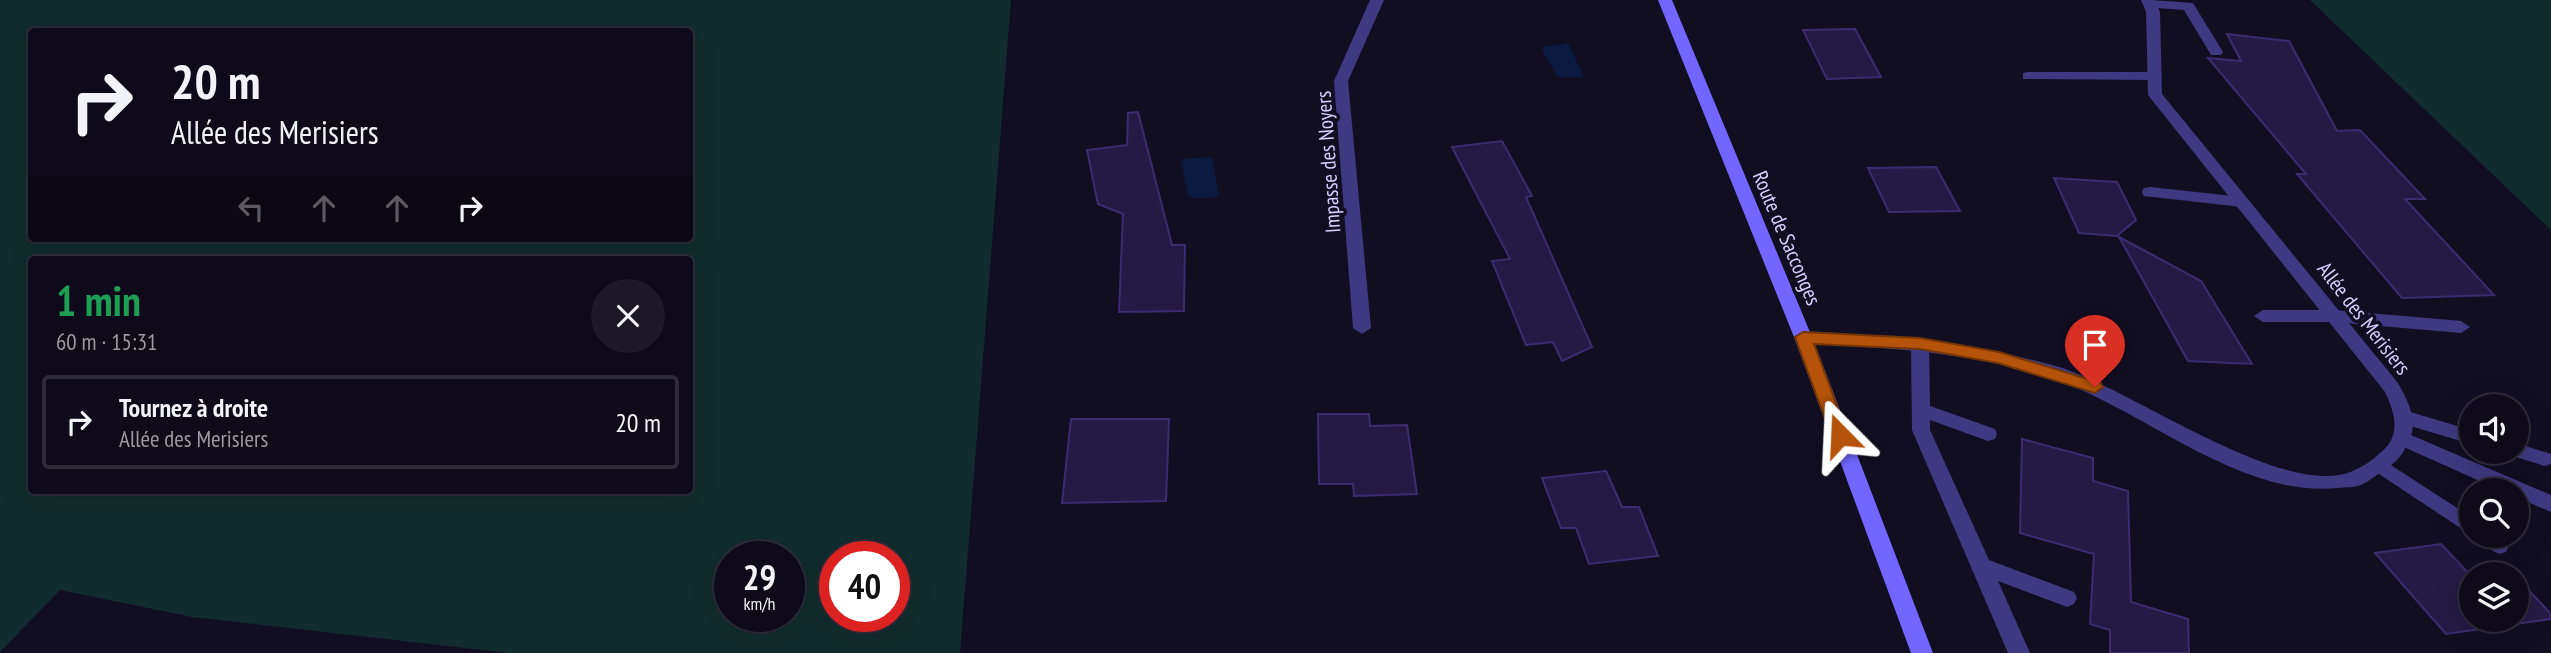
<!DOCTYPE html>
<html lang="fr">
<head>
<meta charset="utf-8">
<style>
	:root { --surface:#0e0a1a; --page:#1c1827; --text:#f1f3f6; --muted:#9b9aa2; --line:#2e2b39 }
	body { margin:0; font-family:"PT Sans Narrow",sans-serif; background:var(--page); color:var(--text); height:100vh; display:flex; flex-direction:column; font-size:26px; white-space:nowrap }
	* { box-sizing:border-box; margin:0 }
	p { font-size:23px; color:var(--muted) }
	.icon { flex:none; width:38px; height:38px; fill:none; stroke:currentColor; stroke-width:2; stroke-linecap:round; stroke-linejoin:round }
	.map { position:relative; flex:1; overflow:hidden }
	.panel { position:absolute; left:28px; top:256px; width:665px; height:238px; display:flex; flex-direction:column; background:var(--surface); border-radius:7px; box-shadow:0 7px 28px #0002,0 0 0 2px var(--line) }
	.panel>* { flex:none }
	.top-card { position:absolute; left:28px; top:28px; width:665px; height:214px; border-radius:7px; box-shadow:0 7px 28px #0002,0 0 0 2px var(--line); background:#0e0a1a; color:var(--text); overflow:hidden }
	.tools { position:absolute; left:2459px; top:394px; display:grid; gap:14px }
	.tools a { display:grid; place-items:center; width:70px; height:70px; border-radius:50%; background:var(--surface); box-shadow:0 7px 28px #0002,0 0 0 2px var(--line); font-size:35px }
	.speed { position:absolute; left:714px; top:541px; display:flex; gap:14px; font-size:35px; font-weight:700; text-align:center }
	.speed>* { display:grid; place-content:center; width:91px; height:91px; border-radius:50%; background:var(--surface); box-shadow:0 7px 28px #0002,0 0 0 2px var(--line); line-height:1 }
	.speed small { font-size:18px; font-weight:400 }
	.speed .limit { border:10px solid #d22; background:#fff; color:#111 }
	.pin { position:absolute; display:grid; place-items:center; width:60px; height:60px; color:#fff; margin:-72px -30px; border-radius:50% 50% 50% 0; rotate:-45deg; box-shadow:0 0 7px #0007 }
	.pin .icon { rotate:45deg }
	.me { position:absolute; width:77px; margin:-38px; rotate:339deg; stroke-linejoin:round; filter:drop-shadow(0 0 5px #0008) }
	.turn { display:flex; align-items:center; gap:24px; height:147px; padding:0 28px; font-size:32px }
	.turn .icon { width:91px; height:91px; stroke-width:2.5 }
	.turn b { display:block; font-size:49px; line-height:60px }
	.lanes { display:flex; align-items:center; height:66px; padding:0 28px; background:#0003; justify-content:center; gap:35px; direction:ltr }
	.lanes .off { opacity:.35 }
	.round { display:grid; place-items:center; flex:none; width:74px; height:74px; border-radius:37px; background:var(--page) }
	.overview { display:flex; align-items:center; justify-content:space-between; height:119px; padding:0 28px }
	h1 { font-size:42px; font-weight:700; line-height:52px; color:#1e9e55 }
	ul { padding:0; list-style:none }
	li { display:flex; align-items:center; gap:21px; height:94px; margin:0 14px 10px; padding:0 14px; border:4px solid var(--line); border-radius:7px }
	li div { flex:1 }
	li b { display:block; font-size:26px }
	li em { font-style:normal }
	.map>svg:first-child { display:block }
	.green { fill:#112c2c; fill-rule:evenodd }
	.water { fill:#0a1a3f }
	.building { fill:#241a43; stroke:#3c2c6f; stroke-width:2 }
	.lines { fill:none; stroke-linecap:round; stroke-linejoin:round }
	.lane { fill:#3f3981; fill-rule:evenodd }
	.street { fill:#3f3981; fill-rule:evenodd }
	.secondary { fill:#7266fe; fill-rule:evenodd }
	.route { fill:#b45309; stroke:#753606; stroke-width:2 }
	.labels { text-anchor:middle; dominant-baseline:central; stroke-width:7; stroke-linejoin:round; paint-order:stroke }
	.street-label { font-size:21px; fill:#d7cfff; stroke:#120e22 }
</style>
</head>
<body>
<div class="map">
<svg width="2551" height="653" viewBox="0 0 2551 653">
	<rect width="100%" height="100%" fill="#120e22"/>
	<path class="green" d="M 0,0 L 1011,0 L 960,653 L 509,653 L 192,617 L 60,590 L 0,652 ZM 32,32 L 690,32 L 690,238 L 32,238 ZM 32,259 L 690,259 L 690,490 L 32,490 ZM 730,556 L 789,556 L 789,616 L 730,616 ZM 835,556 L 894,556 L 894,616 L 835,616 Z
		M 2310,0 L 2551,0 L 2551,230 Z"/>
	<path class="water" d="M 1568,43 L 1584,77 L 1557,77 L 1541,47 Z
		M 1212,157 L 1219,196 L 1200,199 L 1188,197 L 1181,159 Z"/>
	<path class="building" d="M 1855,29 L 1881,77 L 1827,79 L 1803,30 Z
		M 2227,34 L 2289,41 L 2337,131 L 2360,130 L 2425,199 L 2405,199 L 2494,295 L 2402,298 L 2297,174 L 2306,174 L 2208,58 L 2241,61 Z
		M 1138,112 L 1172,245 L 1185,245 L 1184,311 L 1119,312 L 1123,214 L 1098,204 L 1087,150 L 1127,145 L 1128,113 Z
		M 1502,141 L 1532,196 L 1526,197 L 1592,347 L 1562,361 L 1553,342 L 1526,345 L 1492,261 L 1510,259 L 1452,147 Z
		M 1936,167 L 1960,211 L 1889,212 L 1868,168 Z
		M 2054,178 L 2117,182 L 2136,220 L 2117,236 L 2079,233 Z
		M 2119,237 L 2201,281 L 2252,364 L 2188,361 Z
		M 1318,414 L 1369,414 L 1370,426 L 1407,425 L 1417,494 L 1354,496 L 1353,484 L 1319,484 Z
		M 1071,419 L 1169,419 L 1166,501 L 1062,503 Z
		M 2022,439 L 2093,458 L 2093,481 L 2128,491 L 2131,602 L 2188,619 L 2189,653 L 2110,653 L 2110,630 L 2090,624 L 2094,554 L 2020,533 Z
		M 1606,471 L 1622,507 L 1639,507 L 1658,556 L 1589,564 L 1576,528 L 1561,528 L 1542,478 Z
		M 2441,544 L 2471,576 L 2471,620 L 2516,620 L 2516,584 L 2522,583 L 2551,614 L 2551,619 L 2446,634 L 2375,553 Z"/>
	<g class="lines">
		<path class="lane" d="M 2150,0 L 2193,3 L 2223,52 L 2221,55 L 2211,55 L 2184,10 L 2145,7 L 2143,4 Z
			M 2028,72 L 2155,72 L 2162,76 L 2155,80 L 2023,79 L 2023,73 Z
			M 2150,187 L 2242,197 L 2250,202 L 2242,207 L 2144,196 L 2142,192 L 2144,188 Z
			M 2263,310 L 2334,310 L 2461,321 L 2470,327 L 2461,333 L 2334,322 L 2263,322 L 2254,316 Z
			M 1920,338 L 1929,344 L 1930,406 L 1995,429 L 1997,434 L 1995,439 L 1988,441 L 1930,420 L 1930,430 L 1989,560 L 2074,592 L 2077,598 L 2074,604 L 2067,607 L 1998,581 L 2030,653 L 2008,653 L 1912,430 L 1911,344 Z
			M 2407,411 L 2471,430 L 2471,444 L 2400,423 L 2398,418 L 2400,413 Z
			M 2404,432 L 2551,495 L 2551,512 L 2516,497 L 2516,490 L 2500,490 L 2397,444 L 2395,439 L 2397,434 Z
			M 2516,443 L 2551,454 L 2551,464 L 2545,466 L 2509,455 L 2507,452 L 2516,452 Z
			M 2380,458 L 2471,517 L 2471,535 L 2373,470 L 2370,465 L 2373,460 Z
			M 2473,536 L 2499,536 L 2509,546 L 2506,552 L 2499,554 L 2476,542 Z"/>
		<path class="street" d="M 1370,0 L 1384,0 L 1348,81 L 1371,328 L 1362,334 L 1353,328 L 1334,81 Z
			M 2141,0 L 2155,0 L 2160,12 L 2162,94 L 2398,383 C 2410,405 2420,424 2406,447 C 2400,459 2392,465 2380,473 C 2375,476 2369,481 2363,484 C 2355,488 2345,487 2337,488 C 2240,498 2142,409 2054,379 C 1974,352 1886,348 1803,343 L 1794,337 L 1803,331 C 1890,336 1975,343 2059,367 C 2130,388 2285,501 2353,471 C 2362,467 2373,460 2380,453 C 2402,436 2395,413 2385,392 L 2148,95 L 2146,12 Z"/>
		<path class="secondary" d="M 1658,0 L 1672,0 L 1812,337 L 1933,653 L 1911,653 L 1794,337 Z"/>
	</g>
	<path class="route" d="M 1803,332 L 1920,338 L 1999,352 L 2101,383 L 2103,387 L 2095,393 L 1998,363 L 1920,349 L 1814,344 L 1848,435 L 1840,441 L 1831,435 L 1795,337 Z"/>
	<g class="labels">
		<g class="street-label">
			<text transform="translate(1328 162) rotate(-94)">Impasse des Noyers</text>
			<text transform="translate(1787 238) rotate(67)">Route de Sacconges</text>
			<text transform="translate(2364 318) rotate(52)">Allée des Merisiers</text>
		</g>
	</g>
</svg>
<div class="tools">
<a><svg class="icon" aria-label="sound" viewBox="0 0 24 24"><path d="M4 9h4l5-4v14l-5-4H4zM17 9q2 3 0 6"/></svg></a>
<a><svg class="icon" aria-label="search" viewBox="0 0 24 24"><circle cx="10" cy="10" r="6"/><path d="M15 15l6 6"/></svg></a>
<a><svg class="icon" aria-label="layers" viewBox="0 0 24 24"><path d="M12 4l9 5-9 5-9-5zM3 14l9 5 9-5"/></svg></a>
</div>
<div class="speed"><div>29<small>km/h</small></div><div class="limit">40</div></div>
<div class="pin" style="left:2095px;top:387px;background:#d93025"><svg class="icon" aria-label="arrive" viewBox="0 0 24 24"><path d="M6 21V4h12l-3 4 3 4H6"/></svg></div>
<svg class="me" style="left:1840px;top:435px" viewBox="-20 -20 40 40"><path d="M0-17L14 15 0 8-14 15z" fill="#b45309" stroke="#fff" stroke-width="4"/></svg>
<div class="top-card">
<div class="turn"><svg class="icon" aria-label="right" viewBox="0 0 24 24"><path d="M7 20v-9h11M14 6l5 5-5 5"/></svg><div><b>20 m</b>Allée des Merisiers</div></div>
<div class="lanes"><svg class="icon off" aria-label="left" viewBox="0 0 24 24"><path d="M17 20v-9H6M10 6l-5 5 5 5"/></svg><svg class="icon off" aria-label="ahead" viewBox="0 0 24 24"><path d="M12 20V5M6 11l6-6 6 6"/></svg><svg class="icon off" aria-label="ahead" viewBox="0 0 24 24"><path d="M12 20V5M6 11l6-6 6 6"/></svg><svg class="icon" aria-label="right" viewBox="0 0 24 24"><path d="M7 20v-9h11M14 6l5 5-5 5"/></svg></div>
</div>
<section class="panel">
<div class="overview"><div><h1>1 min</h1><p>60 m · 15:31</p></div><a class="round"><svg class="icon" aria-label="close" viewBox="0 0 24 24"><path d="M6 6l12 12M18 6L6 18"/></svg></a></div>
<ul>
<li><svg class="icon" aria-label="right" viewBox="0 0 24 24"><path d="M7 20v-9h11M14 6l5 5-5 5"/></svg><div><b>Tournez à droite</b><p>Allée des Merisiers</p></div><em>20 m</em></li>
</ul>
</section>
</div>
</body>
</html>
